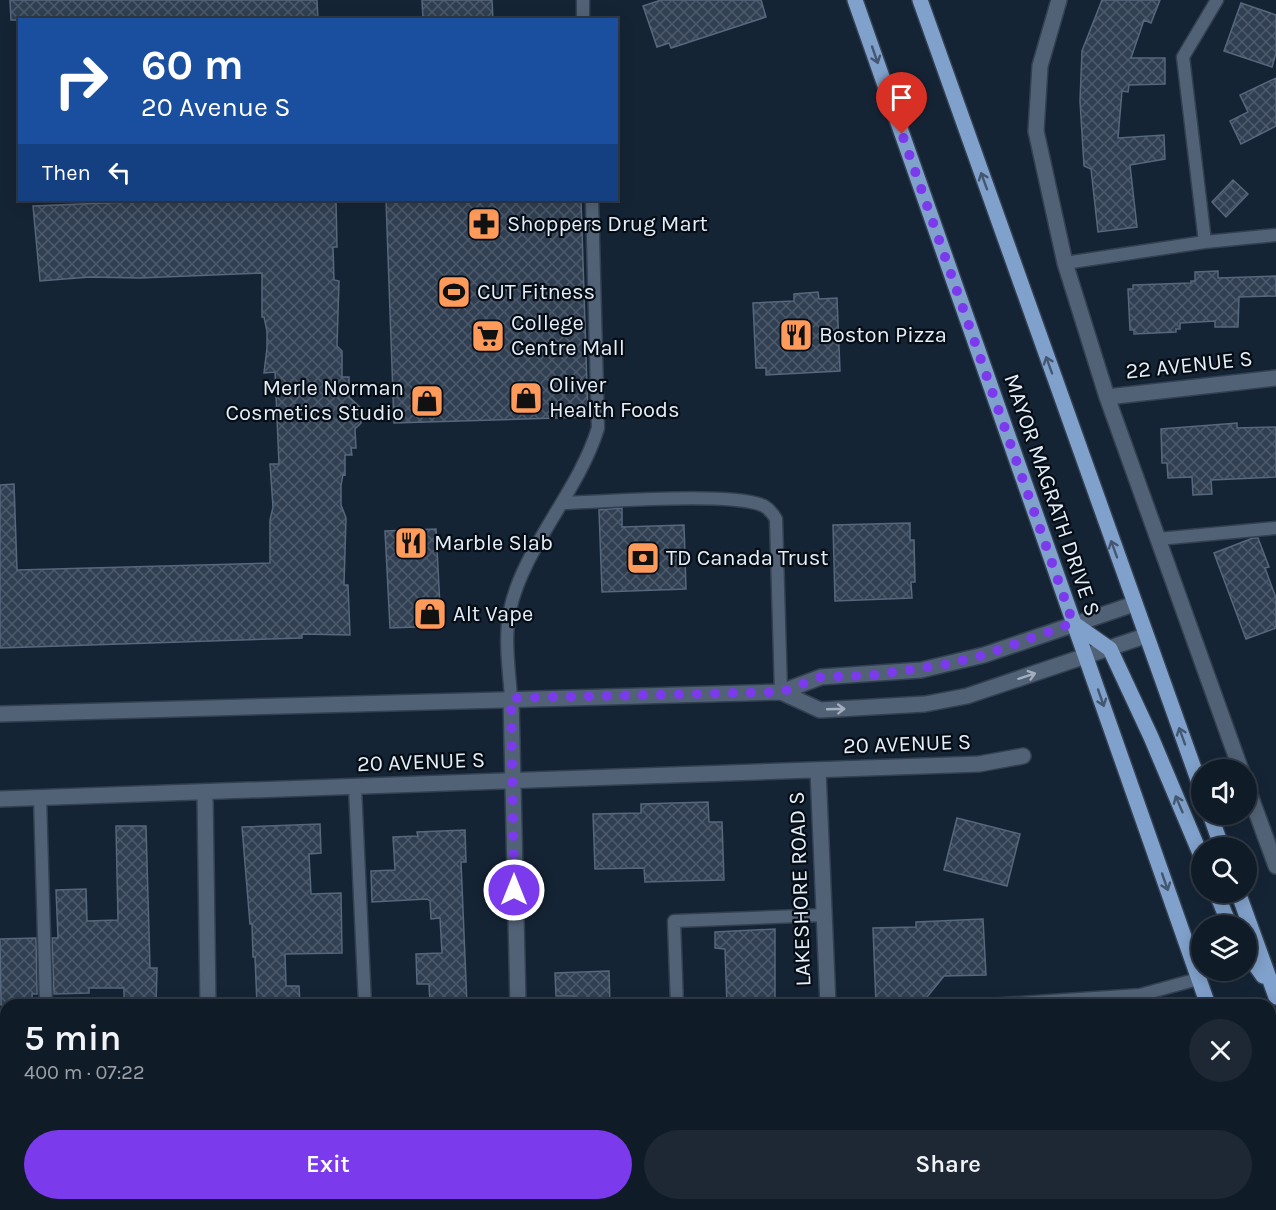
<!DOCTYPE html>
<html lang="en">
<head>
<meta charset="utf-8">
<style>
	:root { --surface:#101b28; --page:#1e2834; --text:#f1f3f6; --muted:#9ca1a8; --line:#303945; --accent:#7c3aed }
	body { margin:0; font-family:Karla,sans-serif; background:var(--page); color:var(--text); height:100vh; display:flex; flex-direction:column; font-size:22px; white-space:nowrap }
	* { box-sizing:border-box; margin:0 }
	p { font-size:20px; color:var(--muted) }
	.icon { flex:none; width:33px; height:33px; fill:none; stroke:currentColor; stroke-width:2; stroke-linecap:round; stroke-linejoin:round }
	.map { position:relative; flex:1; overflow:hidden }
	.panel { position:absolute; left:0px; top:999px; width:1276px; height:212px; display:flex; flex-direction:column; background:var(--surface); border-radius:18px 18px 0 0; box-shadow:0 3px 15px #0003,0 0 0 2px var(--line) }
	.panel>* { flex:none }
	.banner { position:absolute; left:18px; top:18px; width:600px; height:183px; border-radius:0px; box-shadow:0 3px 15px #0003,0 0 0 2px var(--line); background:#1a4fa0; color:#fff; overflow:hidden }
	.tools { position:absolute; left:1191px; top:759px; display:grid; gap:12px }
	.tools a { display:grid; place-items:center; width:66px; height:66px; border-radius:50%; background:var(--surface); box-shadow:0 3px 15px #0003,0 0 0 2px var(--line); font-size:30px }
	.pin { position:absolute; display:grid; place-items:center; width:51px; height:51px; color:#fff; margin:-62px -26px; border-radius:50% 50% 50% 0; rotate:-45deg; box-shadow:0 0 6px #0007 }
	.pin .icon { rotate:45deg }
	.me { position:absolute; width:66px; margin:-33px; rotate:0deg; stroke-linejoin:round; filter:drop-shadow(0 0 4px #0008) }
	.turn { display:flex; align-items:center; gap:21px; height:126px; padding:0 24px; font-size:27px }
	.turn .icon { width:78px; height:78px; stroke-width:2.5 }
	.turn b { display:block; font-size:42px; line-height:51px }
	.then { display:flex; align-items:center; height:57px; padding:0 24px; background:#0003; gap:12px; font-size:22px }
	.round { display:grid; place-items:center; flex:none; width:63px; height:63px; border-radius:32px; background:var(--page) }
	.headline { display:flex; align-items:center; justify-content:space-between; height:102px; padding:0 24px }
	h1 { font-size:36px; font-weight:600; line-height:45px }
	.button { display:flex; gap:12px; margin-top:auto; padding:12px 24px }
	.button a { flex:1; height:69px; border-radius:36px; background:var(--accent); color:#fff; font-size:24px; font-weight:600; line-height:69px; text-align:center }
	.button a+a { background:var(--page); color:var(--text) }
	.map>svg:first-child { display:block }
	.grass { fill:url(#grass-tufts) }
	.building { fill:url(#building-cross-hatch); stroke:#57677c; stroke-width:1.5 }
	.lines { fill:none; stroke-linecap:round; stroke-linejoin:round }
	.service-casing { stroke:#324051; stroke-width:15 }
	.minor-casing { stroke:#324051; stroke-width:18 }
	.tertiary-casing { stroke:#324051; stroke-width:18 }
	.primary-casing { stroke:#324051; stroke-width:18 }
	.service { stroke:#526276; stroke-width:12 }
	.minor { stroke:#526276; stroke-width:15 }
	.tertiary { stroke:#526276; stroke-width:15 }
	.primary { stroke:#80a1cb; stroke-width:15 }
	.oneway { stroke:#445770 }
	.oneway2 { stroke:#a2afbf }
	.route { stroke:#7c3aed; stroke-width:10; stroke-dasharray:0 18 }
	.labels { text-anchor:middle; dominant-baseline:central; stroke-width:4.5; stroke-linejoin:round; paint-order:stroke }
	.poi-label { font-size:22px; fill:#e4eefa; stroke:#070d14; text-anchor:start }
	.street-label { font-size:22px; fill:#e4eefa; stroke:#070d14 }
</style>
</head>
<body>
<div class="map">
<svg width="1276" height="1210" viewBox="0 0 1276 1210">
	<defs>
		<pattern id="grass-tufts" width="24" height="20" patternUnits="userSpaceOnUse" patternTransform="scale(1.5)"><rect width="24" height="20" fill="#54321c"/><path d="M3 7l-1-3M5 7V3M7 7l1-3M15 17l-1-3M17 17v-4M19 17l1-3" fill="none" stroke="#6c503e"/></pattern>
		<pattern id="building-cross-hatch" width="8" height="8" patternUnits="userSpaceOnUse" patternTransform="scale(1.5)"><rect width="8" height="8" fill="#303f52"/><path d="M0 0l8 8M0 8l8-8" fill="none" stroke="#4e5b6c"/></pattern>
	</defs>
	<rect width="100%" height="100%" fill="#152435"/>
	<path class="grass" d="M 991,1204 L 1157,1205 L 1151,1210 L 987,1210 Z"/>
	<path class="building" d="M 10,0 L 317,0 L 318,20 L 11,20 Z
		M 422,0 L 492,0 L 493,20 L 423,20 Z
		M 661,0 L 761,0 L 766,17 L 671,48 L 669,43 L 657,47 L 643,6 Z
		M 1102,0 L 1160,0 L 1151,23 L 1144,20 L 1131,58 L 1165,58 L 1165,84 L 1129,85 L 1128,92 L 1122,91 L 1118,138 L 1164,135 L 1165,159 L 1130,165 L 1137,227 L 1098,232 L 1091,169 L 1084,166 L 1080,101 L 1082,51 Z
		M 1241,3 L 1276,15 L 1276,53 L 1272,67 L 1224,51 Z
		M 1276,78 L 1276,126 L 1241,144 L 1230,121 L 1248,112 L 1240,95 Z
		M 1233,180 L 1248,194 L 1226,217 L 1212,202 Z
		M 178,200 L 336,200 L 337,247 L 333,247 L 334,280 L 339,281 L 337,346 L 342,351 L 342,377 L 349,377 L 349,397 L 361,408 L 361,423 L 355,429 L 356,448 L 351,448 L 352,455 L 345,455 L 345,475 L 343,474 L 341,486 L 341,505 L 346,518 L 344,585 L 348,585 L 350,635 L 302,634 L 302,638 L 0,648 L 0,485 L 14,484 L 17,570 L 270,563 L 270,520 L 273,507 L 270,464 L 279,464 L 275,372 L 264,373 L 267,348 L 267,331 L 264,317 L 262,317 L 262,273 L 139,278 L 90,277 L 40,281 L 33,206 Z
		M 386,200 L 581,200 L 588,417 L 394,423 Z
		M 1218,271 L 1218,278 L 1276,276 L 1276,296 L 1239,297 L 1238,327 L 1215,327 L 1215,321 L 1180,323 L 1180,329 L 1176,329 L 1176,332 L 1134,334 L 1134,330 L 1130,330 L 1128,289 L 1133,289 L 1133,285 L 1191,283 L 1191,281 L 1195,281 L 1195,272 Z
		M 818,292 L 819,299 L 837,298 L 840,371 L 766,375 L 766,368 L 756,368 L 753,303 L 794,301 L 794,294 Z
		M 1237,423 L 1237,428 L 1276,427 L 1276,477 L 1211,480 L 1212,494 L 1193,495 L 1192,477 L 1168,478 L 1167,463 L 1162,463 L 1161,429 Z
		M 622,508 L 622,527 L 684,525 L 686,589 L 602,592 L 599,510 Z
		M 910,523 L 910,540 L 914,540 L 915,582 L 911,582 L 912,598 L 835,601 L 833,525 Z
		M 436,529 L 441,626 L 390,628 L 385,531 Z
		M 1253,538 L 1258,538 L 1269,567 L 1265,568 L 1276,598 L 1276,628 L 1246,639 L 1214,553 Z
		M 708,802 L 709,822 L 722,822 L 724,880 L 645,882 L 644,868 L 595,869 L 593,814 L 641,813 L 641,804 Z
		M 957,818 L 1020,834 L 1007,886 L 944,870 Z
		M 320,824 L 321,853 L 309,854 L 311,894 L 341,893 L 342,953 L 285,954 L 286,986 L 299,986 L 300,1005 L 257,1005 L 255,957 L 253,957 L 252,924 L 250,924 L 242,827 Z
		M 116,826 L 146,826 L 150,968 L 157,968 L 156,1005 L 124,1005 L 124,988 L 89,988 L 89,993 L 54,994 L 52,938 L 58,938 L 56,890 L 86,889 L 87,921 L 118,920 Z
		M 465,830 L 466,862 L 461,862 L 467,1005 L 430,1005 L 429,984 L 417,984 L 416,954 L 442,953 L 440,918 L 431,919 L 430,901 L 427,899 L 372,902 L 371,871 L 395,870 L 393,837 L 418,836 L 417,832 Z
		M 983,919 L 986,975 L 944,976 L 927,997 L 927,1005 L 876,1005 L 873,928 L 916,927 L 916,922 Z
		M 775,929 L 775,1005 L 727,1005 L 725,949 L 715,948 L 715,932 Z
		M 36,938 L 37,994 L 32,994 L 33,1005 L 1,1005 L 0,939 Z
		M 609,971 L 610,1005 L 575,1005 L 574,996 L 556,996 L 555,973 Z"/>
	<g class="lines">
		<g class="service-casing">
			<path id="service" d="M 583,0 L 583,20
				M 1205,242 L 1183,57 L 1217,0
				M 1065,263 L 1205,242 L 1276,235
				M 562,503 C 603,502 733,491 764,506 C 769,509 773,514 776,519 L 781,692
				M 1158,539 L 1276,528
				M 511,698 C 509,669 504,639 510,610 C 523,548 579,491 598,428 L 592,200
				M 355,787 L 365,1005
				M 40,798 L 46,1005
				M 677,1005 L 674,921 L 824,915
				M 989,1005 L 1140,995 L 1198,979
				M 53,1204 L 53,1210
				M 710,1204 L 712,1210
				M 1055,1204 L 1061,1210
				M 332,1210 L 339,1204
				M 773,1210 L 779,1204"/>
		</g>
		<g class="minor-casing">
			<path id="minor" d="M 1059,0 L 1040,66 L 1036,131 L 1065,263 L 1107,397 L 1241,770
				M 1107,397 L 1276,378
				M 511,698 L 518,1005
				M 818,770 L 828,1005
				M 1246,784 L 1276,866
				M 205,794 L 208,1005
				M 0,799 L 979,764 L 1023,756
				M 211,1204 L 211,1210
				M 533,1204 L 534,1210
				M 888,1204 L 891,1210
				M 1171,1210 L 1179,1204
				M 1237,1210 L 1252,1204"/>
		</g>
		<g class="tertiary-casing">
			<path id="tertiary" d="M 781,692 L 820,710 L 925,704 L 967,696 L 1145,636
				M 0,714 L 781,692 L 821,677 L 921,670 L 984,655 L 1134,604"/>
		</g>
		<g class="primary-casing">
			<path id="primary" d="M 855,0 L 1208,1005
				M 920,0 L 1202,791
				M 1073,623 L 1110,649 L 1151,737 L 1202,858
				M 1210,814 L 1222,848
				M 1216,892 L 1230,926
				M 1238,892 L 1276,997
				M 1246,952 L 1263,976
				M 1270,1178 L 1276,1193"/>
		</g>
		<use href="#service" class="service"/>
		<use href="#minor" class="minor"/>
		<use href="#tertiary" class="tertiary"/>
		<use href="#primary" class="primary"/>
	</g>
	<defs><path id="oneway-shaft" d="M-6 0H5M1.5-3L5.5 0L1.5 3" fill="none" stroke-width="1.6" stroke-linecap="round" stroke-linejoin="round" transform="scale(1.5)"/></defs>
	<g class="oneway">
		<use href="#oneway-shaft" transform="translate(875 55) rotate(71)"/>
		<use href="#oneway-shaft" transform="translate(984 181) rotate(-110)"/>
		<use href="#oneway-shaft" transform="translate(1049 365) rotate(-110)"/>
		<use href="#oneway-shaft" transform="translate(1114 549) rotate(-110)"/>
		<use href="#oneway-shaft" transform="translate(1101 698) rotate(71)"/>
		<use href="#oneway-shaft" transform="translate(1182 736) rotate(-110)"/>
		<use href="#oneway-shaft" transform="translate(1179 804) rotate(-113)"/>
		<use href="#oneway-shaft" transform="translate(1165 882) rotate(71)"/>
	</g>
	<g class="oneway2">
		<use href="#oneway-shaft" transform="translate(1027 676) rotate(-18)"/>
		<use href="#oneway-shaft" transform="translate(836 709) rotate(-2)"/>
	</g>
	<g class="lines">
		<path class="route" d="M 514,890 L 511,698 L 781,692 L 821,677 L 874,675 L 942,665 L 984,655 L 1073,623 L 902,134"/>
	</g>
	<defs>
		<g id="pharmacy-square" transform="scale(1.725)"><rect x="-9" y="-9" width="18" height="18" rx="4" fill="#ff9b5a" stroke="#070d14"/><path d="M-2-6h4v4h4v4h-4v4h-4v-4h-4v-4h4Z" fill="#111"/></g>
		<g id="stadium-square" transform="scale(1.725)"><rect x="-9" y="-9" width="18" height="18" rx="4" fill="#ff9b5a" stroke="#070d14"/><path d="M0-5a6.5 5 0 1 0 0 10a6.5 5 0 1 0 0-10ZM-3.5-1.8h7v3.6h-7Z" fill="#111"/></g>
		<g id="restaurant-square" transform="scale(1.725)"><rect x="-9" y="-9" width="18" height="18" rx="4" fill="#ff9b5a" stroke="#070d14"/><path d="M-5-6h1v4h1v-4h1v4h1v-4h1v5L-1.5 .5V6h-2V.5L-5-1ZM5-6V6H3V1.5H1.5Q1.5-4 5-6Z" fill="#111"/></g>
		<g id="supermarket-square" transform="scale(1.725)"><rect x="-9" y="-9" width="18" height="18" rx="4" fill="#ff9b5a" stroke="#070d14"/><path d="M-6-5.5h2.5l.6 2H6L4.5 2H-2.5L-4.4-4H-6ZM-1.5 3.2a1.3 1.3 0 1 0 .1 0ZM3 3.2a1.3 1.3 0 1 0 .1 0Z" fill="#111"/></g>
		<g id="shop-square" transform="scale(1.725)"><rect x="-9" y="-9" width="18" height="18" rx="4" fill="#ff9b5a" stroke="#070d14"/><path d="M-5-2.5h2.3a2.7 3.5 0 0 1 5.4 0H5L5.5 6h-11ZM-1.5-2.5h3a1.5 2.3 0 0 0-3 0Z" fill="#111"/></g>
		<g id="bank-square" transform="scale(1.725)"><rect x="-9" y="-9" width="18" height="18" rx="4" fill="#ff9b5a" stroke="#070d14"/><path d="M-6-4H6V4H-6ZM0-2.3a2.3 2.3 0 1 0 0 4.6a2.3 2.3 0 1 0 0-4.6Z" fill="#111"/></g>
	</defs>
	<g fill-rule="evenodd">
		<use href="#pharmacy-square" x="484" y="224"/>
		<use href="#stadium-square" x="454" y="292"/>
		<use href="#restaurant-square" x="796" y="335"/>
		<use href="#supermarket-square" x="488" y="336"/>
		<use href="#shop-square" x="526" y="398"/>
		<use href="#shop-square" x="427" y="401"/>
		<use href="#restaurant-square" x="411" y="543"/>
		<use href="#bank-square" x="643" y="558"/>
		<use href="#shop-square" x="430" y="614"/>
	</g>
	<g class="labels">
		<g class="poi-label">
			<text x="507" y="224">Shoppers Drug Mart</text>
			<text x="477" y="292">CUT Fitness</text>
			<text x="511" y="323">College<tspan x="511" dy="25">Centre Mall</tspan></text>
			<text x="819" y="335">Boston Pizza</text>
			<text x="549" y="385">Oliver<tspan x="549" dy="25">Health Foods</tspan></text>
			<text x="404" y="388" text-anchor="end">Merle Norman<tspan x="404" dy="25">Cosmetics Studio</tspan></text>
			<text x="434" y="543">Marble Slab</text>
			<text x="666" y="558">TD Canada Trust</text>
			<text x="453" y="614">Alt Vape</text>
		</g>
		<g class="street-label">
			<text transform="translate(1189 365) rotate(-6)">22 AVENUE S</text>
			<text transform="translate(1052 495) rotate(71)">MAYOR MAGRATH DRIVE S</text>
			<text transform="translate(907 744) rotate(-2)">20 AVENUE S</text>
			<text transform="translate(421 762) rotate(-2)">20 AVENUE S</text>
			<text transform="translate(800 889) rotate(-92)">LAKESHORE ROAD S</text>
		</g>
	</g>
</svg>
<div class="tools">
<a><svg class="icon" aria-label="sound" viewBox="0 0 24 24"><path d="M4 9h4l5-4v14l-5-4H4zM17 9q2 3 0 6"/></svg></a>
<a><svg class="icon" aria-label="search" viewBox="0 0 24 24"><circle cx="10" cy="10" r="6"/><path d="M15 15l6 6"/></svg></a>
<a><svg class="icon" aria-label="layers" viewBox="0 0 24 24"><path d="M12 4l9 5-9 5-9-5zM3 14l9 5 9-5"/></svg></a>
</div>
<div class="pin" style="left:902px;top:134px;background:#d93025"><svg class="icon" aria-label="arrive" viewBox="0 0 24 24"><path d="M6 21V4h12l-3 4 3 4H6"/></svg></div>
<svg class="me" style="left:514px;top:890px" viewBox="-20 -20 40 40"><circle r="17" fill="#7c3aed" stroke="#fff" stroke-width="3"/><path d="M0-11L8 9 0 5-8 9z" fill="#fff"/></svg>
<div class="banner">
<div class="turn"><svg class="icon" aria-label="right" viewBox="0 0 24 24"><path d="M7 20v-9h11M14 6l5 5-5 5"/></svg><div><b>60 m</b>20 Avenue S</div></div>
<div class="then">Then<svg class="icon" aria-label="left" viewBox="0 0 24 24"><path d="M17 20v-9H6M10 6l-5 5 5 5"/></svg></div>
</div>
<section class="panel">
<div class="headline"><div><h1>5 min</h1><p>400 m · 07:22</p></div><a class="round"><svg class="icon" aria-label="close" viewBox="0 0 24 24"><path d="M6 6l12 12M18 6L6 18"/></svg></a></div>
<div class="button"><a>Exit</a><a>Share</a></div>
</section>
</div>
</body>
</html>
